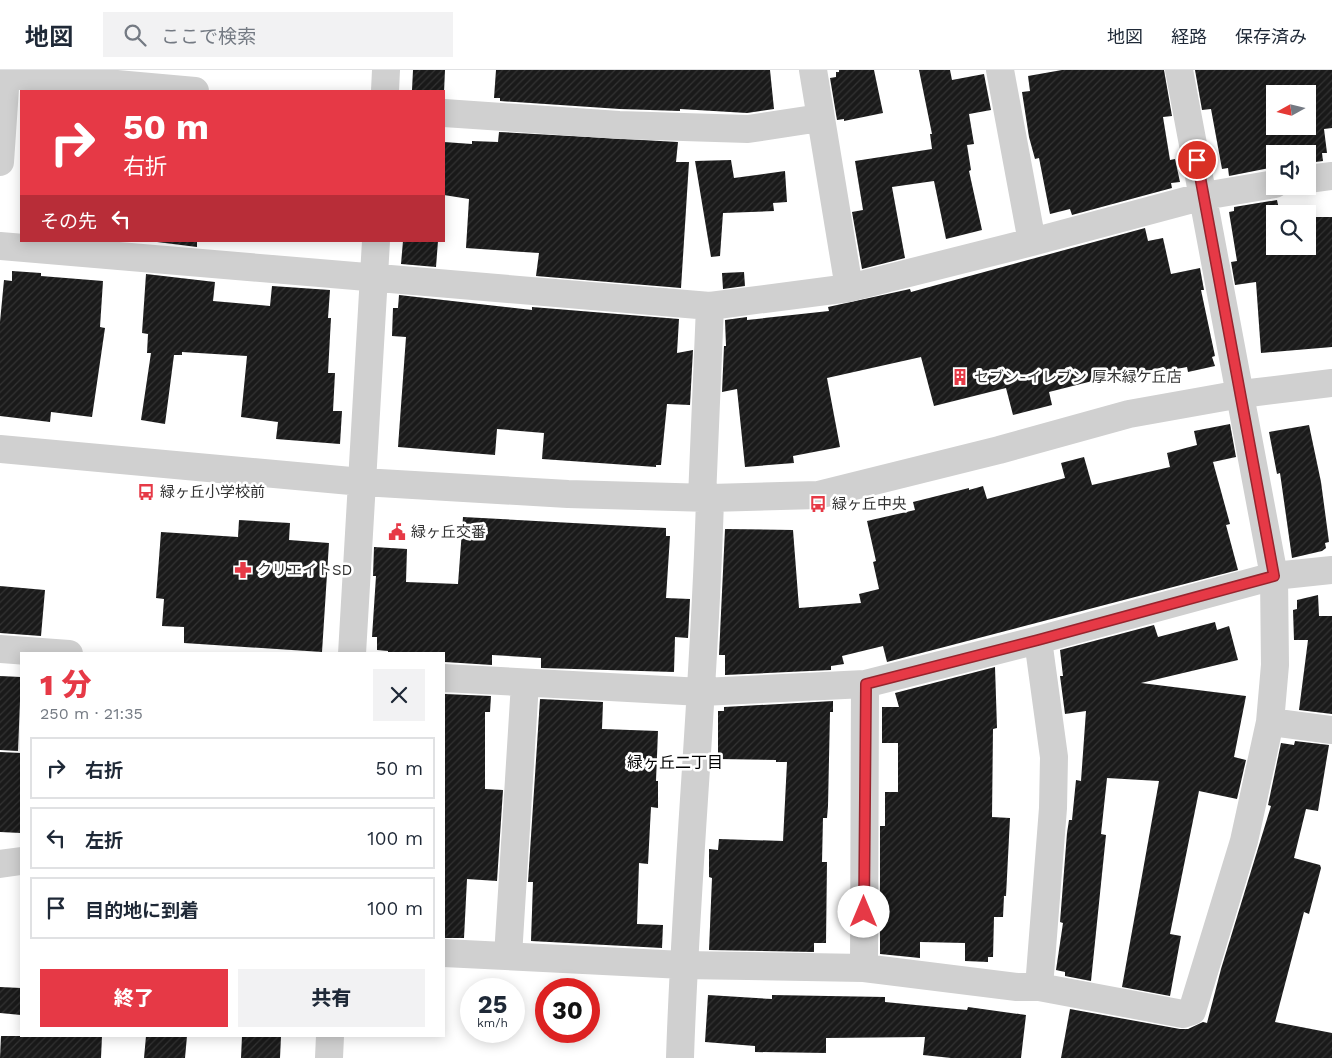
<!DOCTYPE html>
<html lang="ja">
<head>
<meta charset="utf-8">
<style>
	:root { --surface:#fff; --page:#f2f2f3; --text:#1f2937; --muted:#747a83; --line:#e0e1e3; --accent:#e63946 }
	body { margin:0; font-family:"Work Sans","Noto Sans JP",sans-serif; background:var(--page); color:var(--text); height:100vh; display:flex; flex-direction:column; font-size:19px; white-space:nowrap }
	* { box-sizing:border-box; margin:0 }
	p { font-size:16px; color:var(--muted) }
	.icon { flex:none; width:28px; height:28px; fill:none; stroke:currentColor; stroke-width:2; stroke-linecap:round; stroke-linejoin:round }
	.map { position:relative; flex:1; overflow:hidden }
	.panel { position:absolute; left:20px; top:582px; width:425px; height:385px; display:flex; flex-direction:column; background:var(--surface); border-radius:0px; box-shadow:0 2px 12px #0003 }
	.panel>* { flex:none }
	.hud { position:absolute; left:20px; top:20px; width:425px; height:152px; border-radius:0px; box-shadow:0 2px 12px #0003; background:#e63946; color:#fff; overflow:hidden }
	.needle { width:32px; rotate:262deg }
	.tools { position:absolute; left:1266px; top:15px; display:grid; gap:10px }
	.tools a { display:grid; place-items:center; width:50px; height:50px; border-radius:0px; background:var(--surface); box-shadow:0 2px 12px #0003; font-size:25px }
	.speed { position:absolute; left:460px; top:908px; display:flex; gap:10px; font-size:25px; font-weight:700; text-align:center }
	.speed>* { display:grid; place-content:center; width:65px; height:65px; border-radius:50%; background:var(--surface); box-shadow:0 2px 12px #0003; line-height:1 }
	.speed small { font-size:12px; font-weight:400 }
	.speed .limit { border:8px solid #d22; background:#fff; color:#111 }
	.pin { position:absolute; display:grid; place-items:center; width:42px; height:42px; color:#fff; margin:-21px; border:2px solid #fff; border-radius:50%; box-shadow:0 1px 5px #0007 }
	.me { position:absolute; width:55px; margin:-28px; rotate:0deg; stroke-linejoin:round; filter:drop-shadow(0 0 4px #0008) }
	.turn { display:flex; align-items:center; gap:18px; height:105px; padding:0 20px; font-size:22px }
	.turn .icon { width:65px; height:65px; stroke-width:2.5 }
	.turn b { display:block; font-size:35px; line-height:42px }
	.then { display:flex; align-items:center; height:48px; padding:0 20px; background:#0003; gap:10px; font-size:19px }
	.round { display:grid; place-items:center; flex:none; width:52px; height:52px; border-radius:0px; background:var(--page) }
	.summary { display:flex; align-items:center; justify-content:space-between; height:85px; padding:0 20px }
	h1 { font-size:30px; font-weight:800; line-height:38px; color:var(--accent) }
	.action { display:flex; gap:10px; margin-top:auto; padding:10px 20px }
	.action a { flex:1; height:58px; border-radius:0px; background:var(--accent); color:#fff; font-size:20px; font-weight:800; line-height:58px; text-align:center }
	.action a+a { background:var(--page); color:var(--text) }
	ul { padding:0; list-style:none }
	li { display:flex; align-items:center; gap:15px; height:62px; margin:0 10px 8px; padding:0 10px; border:2px solid var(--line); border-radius:0px }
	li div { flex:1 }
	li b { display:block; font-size:19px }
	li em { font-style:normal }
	header { display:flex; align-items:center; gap:30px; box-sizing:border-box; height:70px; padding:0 25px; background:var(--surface); border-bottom:1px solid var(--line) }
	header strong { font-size:24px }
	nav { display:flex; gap:28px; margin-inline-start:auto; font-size:18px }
	.search { width:350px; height:45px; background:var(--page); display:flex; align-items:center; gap:12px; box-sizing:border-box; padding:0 18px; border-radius:0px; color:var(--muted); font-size:19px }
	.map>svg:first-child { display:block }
	.building { fill:url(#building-hatch); fill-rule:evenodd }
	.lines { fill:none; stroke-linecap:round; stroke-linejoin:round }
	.minor { stroke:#d0d0d0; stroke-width:28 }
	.route-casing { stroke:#96252e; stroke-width:12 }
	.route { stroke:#e63946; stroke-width:9 }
	.labels { text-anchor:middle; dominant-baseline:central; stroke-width:5; stroke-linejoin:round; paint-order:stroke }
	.poi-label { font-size:15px; fill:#333; stroke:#fff; text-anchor:start }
	.neighbourhood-label { font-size:16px; fill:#000; stroke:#fff }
</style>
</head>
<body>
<header>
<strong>地図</strong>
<div class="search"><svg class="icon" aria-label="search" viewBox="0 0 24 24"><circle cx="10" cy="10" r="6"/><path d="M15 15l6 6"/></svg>ここで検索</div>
<nav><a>地図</a><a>経路</a><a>保存済み</a></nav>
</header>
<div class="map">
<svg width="1332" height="988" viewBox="0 0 1332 988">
	<defs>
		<pattern id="building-hatch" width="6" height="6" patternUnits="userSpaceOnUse" patternTransform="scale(1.25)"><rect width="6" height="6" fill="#1a1a1a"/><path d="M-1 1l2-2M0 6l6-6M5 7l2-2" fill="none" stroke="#333"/></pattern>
	</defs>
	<rect width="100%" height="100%" fill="#fff"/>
	<path class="building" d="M 413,0 L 445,0 L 444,23 L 412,20 Z
		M 496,0 L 770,0 L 774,39 L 747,43 L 680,39 L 680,41 L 620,39 L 500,31 L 500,28 L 494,28 Z
		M 839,0 L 874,0 L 883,43 L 844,51 L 844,49 L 837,50 L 830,8 L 836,7 L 836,2 L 839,2 Z
		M 919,0 L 950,0 L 952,10 L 984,4 L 991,40 L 969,44 L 974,74 L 967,75 L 971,100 L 969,101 L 982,160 L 946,169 L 934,111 L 892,117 L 905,188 L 862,199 L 852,142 L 863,140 L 855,91 L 932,79 L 930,64 L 932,64 Z
		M 1062,0 L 1164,0 L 1172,46 L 1163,47 L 1170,90 L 1175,89 L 1180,112 L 1171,113 L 1172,118 L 1072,145 L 1070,139 L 1050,144 L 1039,88 L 1035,89 L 1029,67 L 1022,22 L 1030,21 L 1028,6 Z
		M 1195,0 L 1332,0 L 1332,58 L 1324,59 L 1327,83 L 1322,83 L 1323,91 L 1308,93 L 1308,84 L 1275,84 L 1275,97 L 1229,106 L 1228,98 L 1222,99 L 1211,39 L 1202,40 ZM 1275,24 L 1308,24 L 1308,56 L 1275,56 Z
		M 499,62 L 678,72 L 676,92 L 689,92 L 681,218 L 536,206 L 539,183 L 466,178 L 469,129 L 444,125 L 444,72 L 472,74 L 472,71 L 498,72 Z
		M 731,90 L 734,108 L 785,101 L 787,132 L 773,133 L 774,141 L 723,143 L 720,186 L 711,187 L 695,91 Z
		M 1277,130 L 1280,144 L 1275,144 L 1275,176 L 1308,176 L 1308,147 L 1332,147 L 1332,277 L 1261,283 L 1256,212 L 1235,215 L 1231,192 L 1237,191 L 1229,142 L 1234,141 L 1234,137 Z
		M 1145,158 L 1148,171 L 1163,168 L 1171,204 L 1200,198 L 1204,220 L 1201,220 L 1215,286 L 1212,287 L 1215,296 L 1188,302 L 1187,297 L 1156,303 L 1156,299 L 1113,310 L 1112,306 L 1049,322 L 1052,335 L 1013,345 L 1006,318 L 934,336 L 921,287 L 827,308 L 840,377 L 793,386 L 794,393 L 745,397 L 737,319 L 722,322 L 724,276 L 726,276 L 725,250 L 747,247 L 747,250 L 829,241 L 828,237 L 910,219 L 911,222 Z
		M 149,171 L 197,171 L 197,177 Z
		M 403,171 L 438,171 L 436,197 L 401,194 Z
		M 12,201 L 41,203 L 41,206 L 103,211 L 100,257 L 105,258 L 92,347 L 51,342 L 50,352 L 0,346 L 0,252 L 4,210 L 12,211 Z
		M 744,202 L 745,216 L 723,219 L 722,203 Z
		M 146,204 L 215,212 L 213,231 L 270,236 L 272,216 L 330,220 L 328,248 L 331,248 L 328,303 L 335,303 L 333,341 L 342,341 L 340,374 L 276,369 L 278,352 L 241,347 L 247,286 L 182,282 L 182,285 L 174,285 L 165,354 L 141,350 L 151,283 L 147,283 L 148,264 L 142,263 Z
		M 399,225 L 532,240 L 532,237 L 679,249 L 677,283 L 693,280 L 690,335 L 667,334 L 661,395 L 656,395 L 656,397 L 542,389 L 544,363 L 497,359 L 495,385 L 398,377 L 406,267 L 392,266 L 393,238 L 398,238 Z
		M 1230,354 L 1236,387 L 1213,392 L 1230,454 L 1226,455 L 1238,500 L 887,592 L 883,576 L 842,586 L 844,594 L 831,596 L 831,600 L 725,605 L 725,585 L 719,585 L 725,459 L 793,460 L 799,538 L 861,533 L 859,524 L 879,519 L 873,492 L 876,491 L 867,451 L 915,440 L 913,432 L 969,418 L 969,420 L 983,416 L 987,429 L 1065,408 L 1061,393 L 1084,387 L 1092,415 L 1170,397 L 1167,383 L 1197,375 L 1194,361 Z
		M 1309,355 L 1321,412 L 1329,472 L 1325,473 L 1326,478 L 1322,481 L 1292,488 L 1280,403 L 1277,404 L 1269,362 Z
		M 463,447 L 666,458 L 666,466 L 670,466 L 666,528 L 690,529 L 688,568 L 675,567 L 674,602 L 541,598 L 541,588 L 492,585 L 492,595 L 445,592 L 445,584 L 388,583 L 388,581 L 377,580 L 377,567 L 372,567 L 376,506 L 373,506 L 374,477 L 407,479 L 406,512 L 458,514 Z
		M 239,450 L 290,453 L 289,470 L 329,473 L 322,582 L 184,573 L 184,557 L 162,556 L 164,529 L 156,528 L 161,462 L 238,467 Z
		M 0,516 L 45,520 L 41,566 L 0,563 Z
		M 1318,525 L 1319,546 L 1332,546 L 1332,644 L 1299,640 L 1308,570 L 1294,570 L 1293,540 L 1297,539 L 1297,530 Z
		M 1215,552 L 1217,560 L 1229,556 L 1238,590 L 1141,613 L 1246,626 L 1234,687 L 1246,690 L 1237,729 L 1199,721 L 1170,864 L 1181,866 L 1170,926 L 1122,917 L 1159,711 L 1107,708 L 1101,764 L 1106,765 L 1091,911 L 1065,906 L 1065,902 L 1056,900 L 1063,853 L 1060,852 L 1067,763 L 1069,750 L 1072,750 L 1076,710 L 1081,711 L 1086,641 L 1065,644 L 1060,606 L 1063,606 L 1060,580 L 1154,555 L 1158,567 Z
		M 995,597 L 997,658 L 993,659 L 992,747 L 1010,748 L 1006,826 L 1004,826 L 1003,847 L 994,847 L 993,887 L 988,887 L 988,892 L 965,891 L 965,873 L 920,872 L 920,888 L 880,884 L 880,756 L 885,756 L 885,722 L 898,722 L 898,673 L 882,673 L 882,637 L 899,637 L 895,623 Z
		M 0,606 L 21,607 L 18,681 L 0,680 Z
		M 445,624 L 491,626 L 490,642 L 485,642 L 485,719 L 503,720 L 497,811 L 467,809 L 464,868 L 444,868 Z
		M 540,629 L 603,632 L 602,659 L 658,661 L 656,711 L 658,711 L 658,738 L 651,737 L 648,794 L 639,793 L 637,854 L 663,855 L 662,878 L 531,871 L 533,812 L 528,812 Z
		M 833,631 L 833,642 L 830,642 L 828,736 L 827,748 L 823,748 L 822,792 L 827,792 L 826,873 L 814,873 L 814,882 L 709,880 L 712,808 L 709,807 L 709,779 L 718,780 L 719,769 L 783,771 L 787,692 L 776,692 L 776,690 L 718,689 L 718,641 L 724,641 L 724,637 Z
		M 1295,671 L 1329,675 L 1318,741 L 1306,739 L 1294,788 L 1320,795 L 1321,798 L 1309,844 L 1304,842 L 1275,952 L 1332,963 L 1332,988 L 1061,988 L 1070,939 L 1180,959 L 1188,959 L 1203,952 L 1207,953 L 1221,899 L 1271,736 L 1268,735 L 1281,673 L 1294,675 Z
		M 0,682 L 21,683 L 21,763 L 0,762 Z
		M 0,917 L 21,918 L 21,945 L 0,943 Z
		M 708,925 L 772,929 L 772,925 L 885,927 L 885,932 L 967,940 L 968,937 L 1026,945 L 1021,988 L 951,988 L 923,985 L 925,967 L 826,968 L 826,983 L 755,982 L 755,976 L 705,972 Z
		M 1,966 L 102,966 L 101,988 L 0,988 Z
		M 146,966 L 187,966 L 185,988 L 144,988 Z
		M 242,966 L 281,966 L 280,988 L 241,988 Z"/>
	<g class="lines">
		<path class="minor" d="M 813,0 L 849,218
			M 1000,0 L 1032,172
			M 385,21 L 386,0
			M 444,43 L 619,55 L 748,59 L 820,48
			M 0,92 L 6,4 L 195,21
			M 1308,109 L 1332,106
			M 0,176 L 710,236 L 849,218 L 1032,172 L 1204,126 L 1275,114
			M 0,379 L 362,412 L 568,424 L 710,428 L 818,425 L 999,380 L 1129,344 L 1241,324 L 1332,313
			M 702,428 L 710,236
			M 1038,570 L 1054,687 L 1053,738 L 1039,917
			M 0,579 L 69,584
			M 352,584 L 376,171
			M 444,608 L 702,622 L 865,614 L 1038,570 L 1274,506 L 1332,500
			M 1270,652 L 1332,660
			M 0,794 L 21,791
			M 444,883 L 683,895 L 864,898 L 1017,917 L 1039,917 L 1183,944 L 1192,941 L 1244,771 L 1270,652 L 1275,595 L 1274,506 L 1179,0
			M 508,886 L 525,613
			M 864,898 L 865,614
			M 329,988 L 330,966
			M 680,988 C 686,801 705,615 710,428"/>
	</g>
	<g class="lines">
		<g class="route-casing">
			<path id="route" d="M 864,842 L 866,614 L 1038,570 L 1274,506 L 1197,90"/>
		</g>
		<use href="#route" class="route"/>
	</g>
	<defs>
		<g id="building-bare" transform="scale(1.35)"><path d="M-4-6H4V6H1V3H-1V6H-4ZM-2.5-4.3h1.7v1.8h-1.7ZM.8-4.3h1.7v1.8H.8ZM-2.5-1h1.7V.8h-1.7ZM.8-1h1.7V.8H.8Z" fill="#e63946" stroke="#fff" stroke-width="2.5" paint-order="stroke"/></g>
		<g id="bus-bare" transform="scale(1.35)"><path d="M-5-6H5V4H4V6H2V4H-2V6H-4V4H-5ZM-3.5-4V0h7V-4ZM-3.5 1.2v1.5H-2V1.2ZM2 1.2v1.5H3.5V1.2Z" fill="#e63946" stroke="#fff" stroke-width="2.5" paint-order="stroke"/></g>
		<g id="civic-bare" transform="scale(1.35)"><path d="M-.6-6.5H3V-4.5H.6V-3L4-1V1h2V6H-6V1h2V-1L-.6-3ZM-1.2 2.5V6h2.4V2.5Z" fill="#e63946" stroke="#fff" stroke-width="2.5" paint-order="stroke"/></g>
		<g id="pharmacy-bare" transform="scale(1.35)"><path d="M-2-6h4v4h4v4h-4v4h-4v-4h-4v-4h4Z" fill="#e63946" stroke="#fff" stroke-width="2.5" paint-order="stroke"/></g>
	</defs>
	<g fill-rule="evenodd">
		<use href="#building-bare" x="960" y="307"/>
		<use href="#bus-bare" x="146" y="422"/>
		<use href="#bus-bare" x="818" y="434"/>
		<use href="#civic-bare" x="397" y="462"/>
		<use href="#pharmacy-bare" x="243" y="500"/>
	</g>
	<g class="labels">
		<g class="poi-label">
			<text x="974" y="307">セブン-イレブン 厚木緑ケ丘店</text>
			<text x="160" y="422">緑ヶ丘小学校前</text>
			<text x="832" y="434">緑ヶ丘中央</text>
			<text x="411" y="462">緑ヶ丘交番</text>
			<text x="257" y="500">クリエイトSD</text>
		</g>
		<g class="neighbourhood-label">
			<text x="675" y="692">緑ヶ丘二丁目</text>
		</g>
	</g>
</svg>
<div class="tools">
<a><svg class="needle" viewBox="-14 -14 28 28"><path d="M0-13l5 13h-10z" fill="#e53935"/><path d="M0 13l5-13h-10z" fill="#747a83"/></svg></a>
<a><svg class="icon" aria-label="sound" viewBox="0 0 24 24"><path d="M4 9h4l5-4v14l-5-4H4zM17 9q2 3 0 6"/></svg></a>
<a><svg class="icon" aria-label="search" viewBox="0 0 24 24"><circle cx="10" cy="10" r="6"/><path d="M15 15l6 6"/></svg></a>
</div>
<div class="speed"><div>25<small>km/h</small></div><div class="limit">30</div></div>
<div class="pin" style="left:1197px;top:90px;background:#d93025"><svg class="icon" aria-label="arrive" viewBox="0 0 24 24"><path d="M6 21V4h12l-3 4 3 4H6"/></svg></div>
<svg class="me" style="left:864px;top:842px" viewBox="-20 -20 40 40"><circle r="19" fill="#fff"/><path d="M0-13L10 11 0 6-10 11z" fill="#e63946"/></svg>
<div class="hud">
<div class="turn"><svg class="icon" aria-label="right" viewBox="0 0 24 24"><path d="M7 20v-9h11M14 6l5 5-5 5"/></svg><div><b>50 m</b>右折</div></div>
<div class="then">その先<svg class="icon" aria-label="left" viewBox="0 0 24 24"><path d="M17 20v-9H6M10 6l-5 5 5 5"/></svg></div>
</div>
<section class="panel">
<div class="summary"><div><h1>1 分</h1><p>250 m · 21:35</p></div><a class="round"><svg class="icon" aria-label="close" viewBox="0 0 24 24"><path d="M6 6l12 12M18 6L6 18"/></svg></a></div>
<ul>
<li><svg class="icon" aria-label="right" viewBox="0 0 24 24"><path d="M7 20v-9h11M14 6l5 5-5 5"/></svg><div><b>右折</b></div><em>50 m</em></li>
<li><svg class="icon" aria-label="left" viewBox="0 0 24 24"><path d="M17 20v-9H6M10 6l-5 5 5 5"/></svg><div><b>左折</b></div><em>100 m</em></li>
<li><svg class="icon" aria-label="arrive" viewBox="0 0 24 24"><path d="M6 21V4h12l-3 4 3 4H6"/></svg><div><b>目的地に到着</b></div><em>100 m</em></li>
</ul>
<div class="action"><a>終了</a><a>共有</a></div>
</section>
</div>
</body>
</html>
